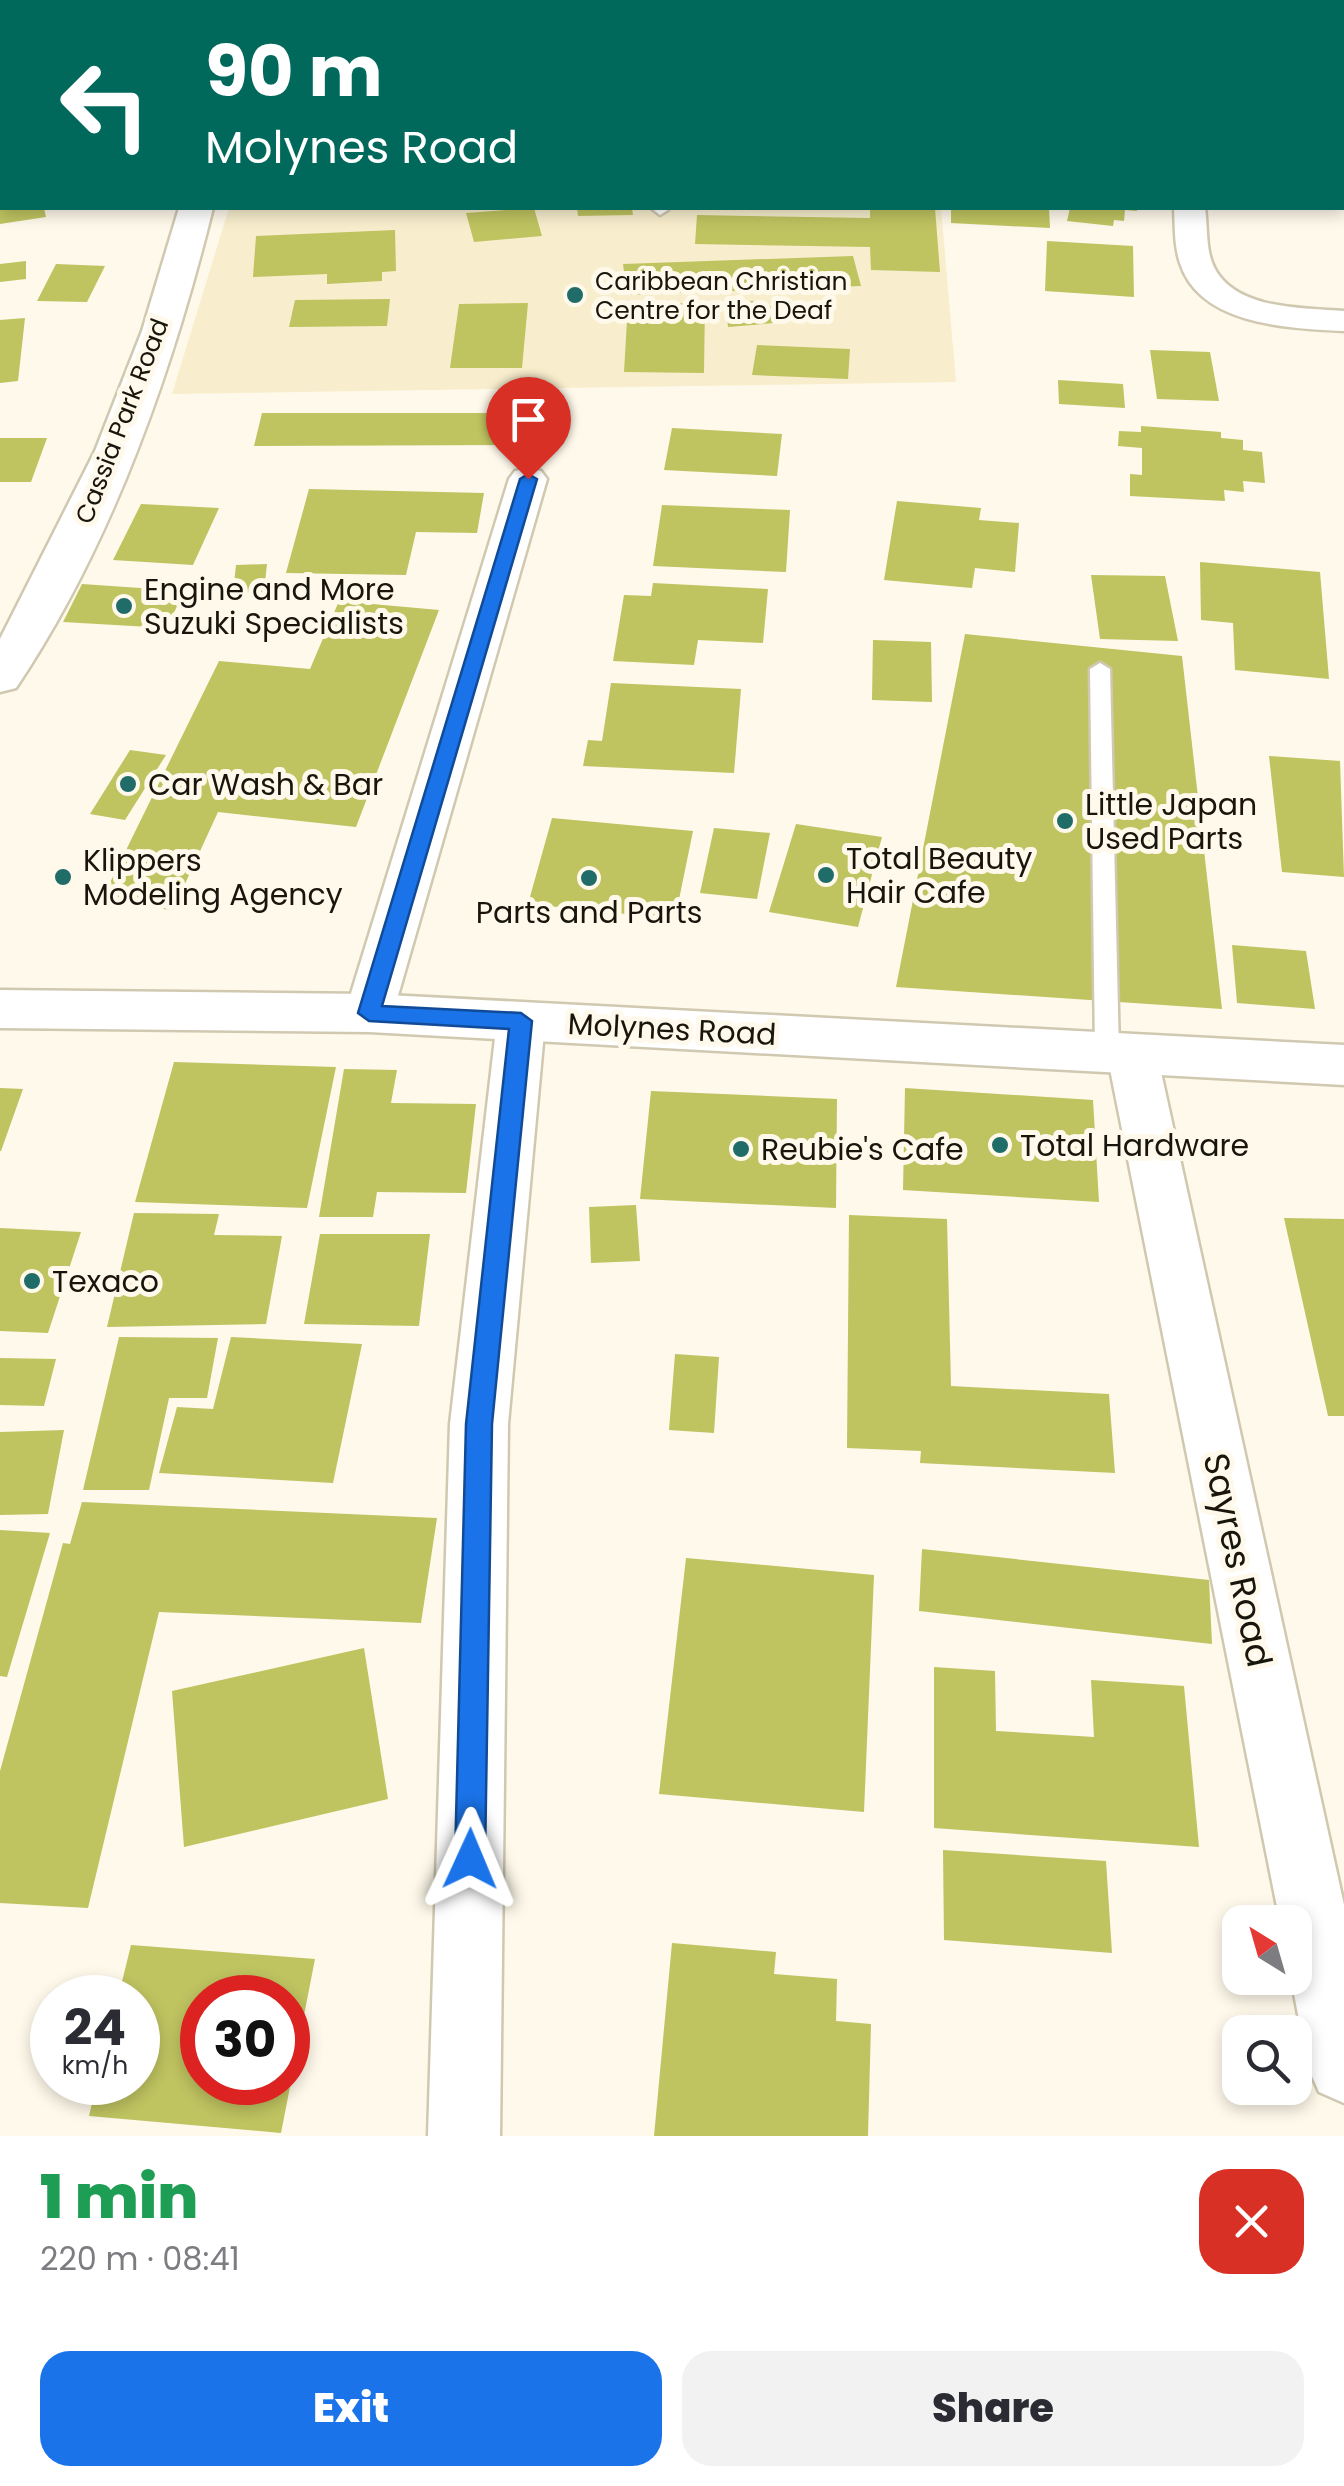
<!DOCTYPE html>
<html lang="en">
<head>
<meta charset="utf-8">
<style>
	:root { --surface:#fff; --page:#f2f2f3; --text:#2b2b33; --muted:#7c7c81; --accent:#1a73e8 }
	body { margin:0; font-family:Poppins,sans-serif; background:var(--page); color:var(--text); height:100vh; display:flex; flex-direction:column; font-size:38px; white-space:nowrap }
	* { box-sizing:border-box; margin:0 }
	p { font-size:32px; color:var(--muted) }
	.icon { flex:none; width:55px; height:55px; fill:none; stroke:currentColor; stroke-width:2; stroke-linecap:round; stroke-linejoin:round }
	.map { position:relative; height:2136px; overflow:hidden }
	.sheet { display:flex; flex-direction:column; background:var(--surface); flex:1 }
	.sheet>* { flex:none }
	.top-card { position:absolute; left:0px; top:0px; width:1345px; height:210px; box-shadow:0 5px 15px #0003; background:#00695c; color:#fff; overflow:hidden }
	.needle { width:65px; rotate:323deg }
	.controls { position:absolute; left:1222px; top:1905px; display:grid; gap:20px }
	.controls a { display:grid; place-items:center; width:90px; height:90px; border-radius:20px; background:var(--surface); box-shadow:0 5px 15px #0003; font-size:50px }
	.speed { position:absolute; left:30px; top:1975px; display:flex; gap:20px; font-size:50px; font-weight:700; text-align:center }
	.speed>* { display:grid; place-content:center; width:130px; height:130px; border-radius:50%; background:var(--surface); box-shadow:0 5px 15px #0003; line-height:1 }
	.speed small { font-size:25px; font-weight:400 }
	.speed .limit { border:15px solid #d22; background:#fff; color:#111 }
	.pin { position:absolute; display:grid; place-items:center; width:85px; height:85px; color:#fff; margin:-102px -42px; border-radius:50% 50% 50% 0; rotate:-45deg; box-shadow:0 0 10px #0007 }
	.pin .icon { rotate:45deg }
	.me { position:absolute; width:110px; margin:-55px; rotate:1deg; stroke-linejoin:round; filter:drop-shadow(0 0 8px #0008) }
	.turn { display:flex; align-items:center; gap:35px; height:210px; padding:0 40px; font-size:45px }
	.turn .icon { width:130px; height:130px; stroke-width:2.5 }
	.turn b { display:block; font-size:70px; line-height:85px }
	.round { display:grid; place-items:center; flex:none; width:105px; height:105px; border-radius:30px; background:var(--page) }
	.summary { display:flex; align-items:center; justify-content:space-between; height:170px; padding:0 40px }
	h1 { font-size:60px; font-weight:800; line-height:75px; color:#1e9e55 }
	.button { display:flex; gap:20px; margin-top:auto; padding:20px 40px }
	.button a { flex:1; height:115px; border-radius:30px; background:var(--accent); color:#fff; font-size:40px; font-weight:800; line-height:115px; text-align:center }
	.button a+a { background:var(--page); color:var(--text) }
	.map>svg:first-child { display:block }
	.built { fill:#f8eecd }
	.building { fill:#bfc360; fill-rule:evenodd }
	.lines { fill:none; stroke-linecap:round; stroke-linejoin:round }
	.lane-casing { stroke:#d0c8b0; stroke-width:5 }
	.street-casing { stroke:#d0c8b0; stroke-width:5 }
	.secondary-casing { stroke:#d0c8b0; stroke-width:5 }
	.lane { fill:#fff; fill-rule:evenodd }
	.street { fill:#fff; fill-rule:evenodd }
	.secondary { fill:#fff; fill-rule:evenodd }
	.route { fill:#1a73e8; stroke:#114b97; stroke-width:2.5 }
	.poi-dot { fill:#206c68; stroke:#fef9ea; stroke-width:4 }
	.labels { text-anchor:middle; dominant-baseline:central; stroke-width:10; stroke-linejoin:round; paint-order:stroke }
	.far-poi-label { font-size:25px; fill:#18150c; stroke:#fef9ea; text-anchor:start }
	.far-street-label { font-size:25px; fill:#18150c; stroke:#fef9ea }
	.poi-label { font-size:30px; fill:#18150c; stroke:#fef9ea; text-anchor:start }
	.street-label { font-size:30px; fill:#18150c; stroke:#fef9ea }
	.near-street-label { font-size:35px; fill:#18150c; stroke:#fef9ea }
</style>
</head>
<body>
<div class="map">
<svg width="1344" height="2136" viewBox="0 0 1344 2136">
	<rect width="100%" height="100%" fill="#fef9ea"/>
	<path class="built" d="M 229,208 L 941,208 L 956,382 L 172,394 Z"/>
	<path class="building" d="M 0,208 L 44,208 L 46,217 L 0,224 Z
		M 534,208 L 542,236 L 474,242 L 466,213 Z
		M 577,208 L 632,208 L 633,215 L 578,216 Z
		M 870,208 L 935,208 L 940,272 L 871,270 L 870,247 L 695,244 L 697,215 L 870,218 Z
		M 951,208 L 1049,208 L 1050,228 L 951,223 Z
		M 1070,208 L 1137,208 L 1137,211 L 1125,210 L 1124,221 L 1114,220 L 1113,226 L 1067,221 Z
		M 395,230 L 396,271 L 382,272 L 382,281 L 327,284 L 327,274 L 253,277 L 256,236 Z
		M 1047,241 L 1133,246 L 1134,297 L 1045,291 Z
		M 853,256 L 861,286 L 627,295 L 623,264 Z
		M 26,261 L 26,279 L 0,282 L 0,264 Z
		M 56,264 L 105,266 L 87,302 L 37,301 Z
		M 390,299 L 387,326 L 289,327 L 295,300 Z
		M 754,301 L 754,306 L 785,306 L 786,322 L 728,327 L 726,302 Z
		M 528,303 L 522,368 L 450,368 L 459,304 Z
		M 628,303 L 705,303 L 704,373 L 624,372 Z
		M 25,318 L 18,381 L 0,383 L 0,320 Z
		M 757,345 L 850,349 L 848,379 L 752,375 Z
		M 1150,350 L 1210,352 L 1219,401 L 1157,399 Z
		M 1058,380 L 1123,384 L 1125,408 L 1059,404 Z
		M 262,413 L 548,413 L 546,445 L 254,446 Z
		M 1141,426 L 1221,432 L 1221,438 L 1243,440 L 1243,450 L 1262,452 L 1265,483 L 1243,481 L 1244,492 L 1224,490 L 1225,501 L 1130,496 L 1130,474 L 1142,475 L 1142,448 L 1118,446 L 1119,431 L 1141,432 Z
		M 672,428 L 782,434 L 777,476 L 664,470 Z
		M 0,438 L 47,438 L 31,482 L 0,482 Z
		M 309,489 L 484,493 L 477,533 L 416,532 L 406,575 L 286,573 Z
		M 897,501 L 981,508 L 979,520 L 1019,523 L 1015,572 L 975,568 L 972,588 L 884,580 Z
		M 141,504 L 219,508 L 193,565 L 113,560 Z
		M 662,505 L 790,510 L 786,572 L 653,566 Z
		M 1200,562 L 1320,572 L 1329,679 L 1235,670 L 1233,623 L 1201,620 Z
		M 267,564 L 264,592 L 233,593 L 236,565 Z
		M 1091,575 L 1165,576 L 1178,641 L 1100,639 Z
		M 653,583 L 768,589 L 763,643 L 698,640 L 694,665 L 613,661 L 624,595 L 651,596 Z
		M 82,584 L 184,591 L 167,628 L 63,622 Z
		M 339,601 L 439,610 L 356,827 L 218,812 L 173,910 L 100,903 L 219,661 L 310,669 Z
		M 965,634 L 1182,656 L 1222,1009 L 896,987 Z
		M 873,640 L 931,642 L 932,702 L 872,700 Z
		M 611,683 L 741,689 L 734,773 L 583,766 L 588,740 L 602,741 Z
		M 130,750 L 166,755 L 125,820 L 90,814 Z
		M 1269,756 L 1340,761 L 1344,877 L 1282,872 Z
		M 552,818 L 693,831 L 675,919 L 528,904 Z
		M 796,824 L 882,837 L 858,927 L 769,912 Z
		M 714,828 L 770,833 L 757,899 L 700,893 Z
		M 1232,945 L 1306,951 L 1315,1009 L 1237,1003 Z
		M 174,1062 L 336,1067 L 307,1208 L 135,1202 Z
		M 344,1069 L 397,1070 L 391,1103 L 476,1104 L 466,1193 L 377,1192 L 373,1217 L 319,1217 Z
		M 0,1088 L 23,1089 L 1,1151 L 0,1151 Z
		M 905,1088 L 1093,1100 L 1099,1202 L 903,1190 Z
		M 651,1091 L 837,1099 L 836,1208 L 640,1199 Z
		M 636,1205 L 640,1261 L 591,1263 L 589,1207 Z
		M 134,1213 L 219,1214 L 214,1235 L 282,1236 L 266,1324 L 107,1327 Z
		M 849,1215 L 947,1219 L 951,1386 L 1109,1394 L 1115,1473 L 920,1463 L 921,1451 L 847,1448 Z
		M 1284,1218 L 1344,1219 L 1344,1416 L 1328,1416 Z
		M 0,1228 L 81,1232 L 48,1333 L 0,1331 Z
		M 320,1234 L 430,1234 L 419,1326 L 304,1324 Z
		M 119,1337 L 218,1338 L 207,1398 L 169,1398 L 149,1490 L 83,1490 Z
		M 231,1337 L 362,1344 L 333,1483 L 159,1473 L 177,1407 L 213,1409 Z
		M 675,1354 L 719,1357 L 714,1433 L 669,1430 Z
		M 0,1358 L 56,1359 L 44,1406 L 0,1405 Z
		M 64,1430 L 48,1514 L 0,1515 L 0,1432 Z
		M 82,1502 L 437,1518 L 421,1623 L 159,1612 L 88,1908 L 0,1903 L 0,1771 L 63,1543 L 70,1544 Z
		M 0,1530 L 50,1533 L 7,1677 L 0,1676 Z
		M 922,1549 L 1209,1580 L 1212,1644 L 919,1611 Z
		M 686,1558 L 874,1575 L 864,1812 L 659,1794 Z
		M 364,1648 L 388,1799 L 184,1847 L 172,1691 Z
		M 934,1667 L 995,1671 L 996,1731 L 1094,1737 L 1091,1680 L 1184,1686 L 1199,1847 L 934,1828 Z
		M 943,1850 L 1106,1861 L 1112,1953 L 944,1940 Z
		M 672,1943 L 776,1952 L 774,1974 L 837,1979 L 836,2021 L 871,2024 L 868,2136 L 654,2136 Z
		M 131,1945 L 315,1959 L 281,2133 L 89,2116 L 97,2082 L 138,2082 L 138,1998 L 118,1998 ZM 202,1998 L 288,1998 L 288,2082 L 202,2082 Z"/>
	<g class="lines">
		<g class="lane-casing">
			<path id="lane" d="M 651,208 L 667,208 L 668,210 L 660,215 Z
				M 1100,663 L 1110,669 L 1119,1052 L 1107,1061 L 1095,1052 L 1090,669 Z"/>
		</g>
		<g class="street-casing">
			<path id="street" d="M 1159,0 L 1187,0 L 1187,2 L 1160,2 Z
				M 0,175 L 2,175 L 2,193 L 0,193 Z
				M 1174,208 L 1205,208 C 1208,227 1205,251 1215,269 C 1237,310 1305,308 1344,311 L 1344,331 C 1290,328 1200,326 1180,263 C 1174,245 1175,226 1174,208 Z
				M 528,468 L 541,471 L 547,479 L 393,1013 L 386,1026 L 369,1031 L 352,1026 L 345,1013 L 509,479 L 515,471 Z
				M 521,1003 L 538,1008 L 545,1021 L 508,1424 L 500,2136 L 428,2136 L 450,1424 L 497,1021 L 504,1008 Z
				M 1132,1036 L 1150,1041 L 1157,1054 L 1344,1905 L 1344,2103 L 1319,2092 L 1308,2067 L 1291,1978 L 1295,1978 L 1295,1922 L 1280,1922 L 1107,1054 L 1114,1041 Z"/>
		</g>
		<g class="secondary-casing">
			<path id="secondary" d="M 179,208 L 213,208 C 172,373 112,545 16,688 L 0,692 L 0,639 L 95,451 L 142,331 Z
				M 0,990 L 369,994 L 1344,1045 L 1344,1085 L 369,1032 L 0,1028 Z"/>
		</g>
		<use href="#lane" class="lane"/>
		<use href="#street" class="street"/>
		<use href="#secondary" class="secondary"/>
	</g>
	<path class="route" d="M 528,474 L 537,479 L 382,1006 L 521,1013 L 532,1021 L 492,1424 L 485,1859 L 481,1870 L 470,1874 L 459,1870 L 455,1859 L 466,1424 L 509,1029 L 369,1021 L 358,1013 L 520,479 Z"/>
	<g class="poi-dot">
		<circle cx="575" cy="295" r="10"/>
		<circle cx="124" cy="606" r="10"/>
		<circle cx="128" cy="784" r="10"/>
		<circle cx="1065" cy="821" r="10"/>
		<circle cx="826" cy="875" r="10"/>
		<circle cx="63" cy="877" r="10"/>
		<circle cx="589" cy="878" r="10"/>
		<circle cx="1000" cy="1145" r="10"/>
		<circle cx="741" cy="1149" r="10"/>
		<circle cx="32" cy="1281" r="10"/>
	</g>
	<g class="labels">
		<g class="far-poi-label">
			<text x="595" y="281">Caribbean Christian<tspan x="595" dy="29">Centre for the Deaf</tspan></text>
		</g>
		<g class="far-street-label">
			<text transform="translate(122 421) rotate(-69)">Cassia Park Road</text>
		</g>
		<g class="poi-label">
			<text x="144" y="589">Engine and More<tspan x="144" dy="34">Suzuki Specialists</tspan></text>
			<text x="148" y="784">Car Wash &amp; Bar</text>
			<text x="1085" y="804">Little Japan<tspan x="1085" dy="34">Used Parts</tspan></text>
			<text x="846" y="858">Total Beauty<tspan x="846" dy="34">Hair Cafe</tspan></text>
			<text x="83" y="860">Klippers<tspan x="83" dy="34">Modeling Agency</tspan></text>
			<text x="589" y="912" text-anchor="middle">Parts and Parts</text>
			<text x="1020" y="1145">Total Hardware</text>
			<text x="761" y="1149">Reubie's Cafe</text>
			<text x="52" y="1281">Texaco</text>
		</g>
		<g class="street-label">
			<text transform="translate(672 1029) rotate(3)">Molynes Road</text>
		</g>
		<g class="near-street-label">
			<text transform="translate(1238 1560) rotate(78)">Sayres Road</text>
		</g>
	</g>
</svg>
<div class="controls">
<a><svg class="needle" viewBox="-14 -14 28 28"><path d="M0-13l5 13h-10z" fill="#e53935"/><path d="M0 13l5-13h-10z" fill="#7c7c81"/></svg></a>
<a><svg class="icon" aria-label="search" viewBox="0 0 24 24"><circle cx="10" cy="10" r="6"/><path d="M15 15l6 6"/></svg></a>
</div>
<div class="speed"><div>24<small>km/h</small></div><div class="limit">30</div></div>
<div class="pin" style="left:528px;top:479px;background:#d93025"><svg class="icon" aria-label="arrive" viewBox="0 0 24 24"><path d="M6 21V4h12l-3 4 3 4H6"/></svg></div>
<svg class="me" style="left:470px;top:1859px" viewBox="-20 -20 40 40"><path d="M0-17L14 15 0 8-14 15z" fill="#1a73e8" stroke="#fff" stroke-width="4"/></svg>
<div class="top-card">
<div class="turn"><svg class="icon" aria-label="left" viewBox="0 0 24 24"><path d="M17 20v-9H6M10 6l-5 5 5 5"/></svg><div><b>90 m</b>Molynes Road</div></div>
</div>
</div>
<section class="sheet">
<div class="summary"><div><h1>1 min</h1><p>220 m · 08:41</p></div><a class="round" style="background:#d93025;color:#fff"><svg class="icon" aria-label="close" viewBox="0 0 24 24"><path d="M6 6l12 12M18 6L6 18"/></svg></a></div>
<div class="button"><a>Exit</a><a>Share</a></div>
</section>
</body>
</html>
